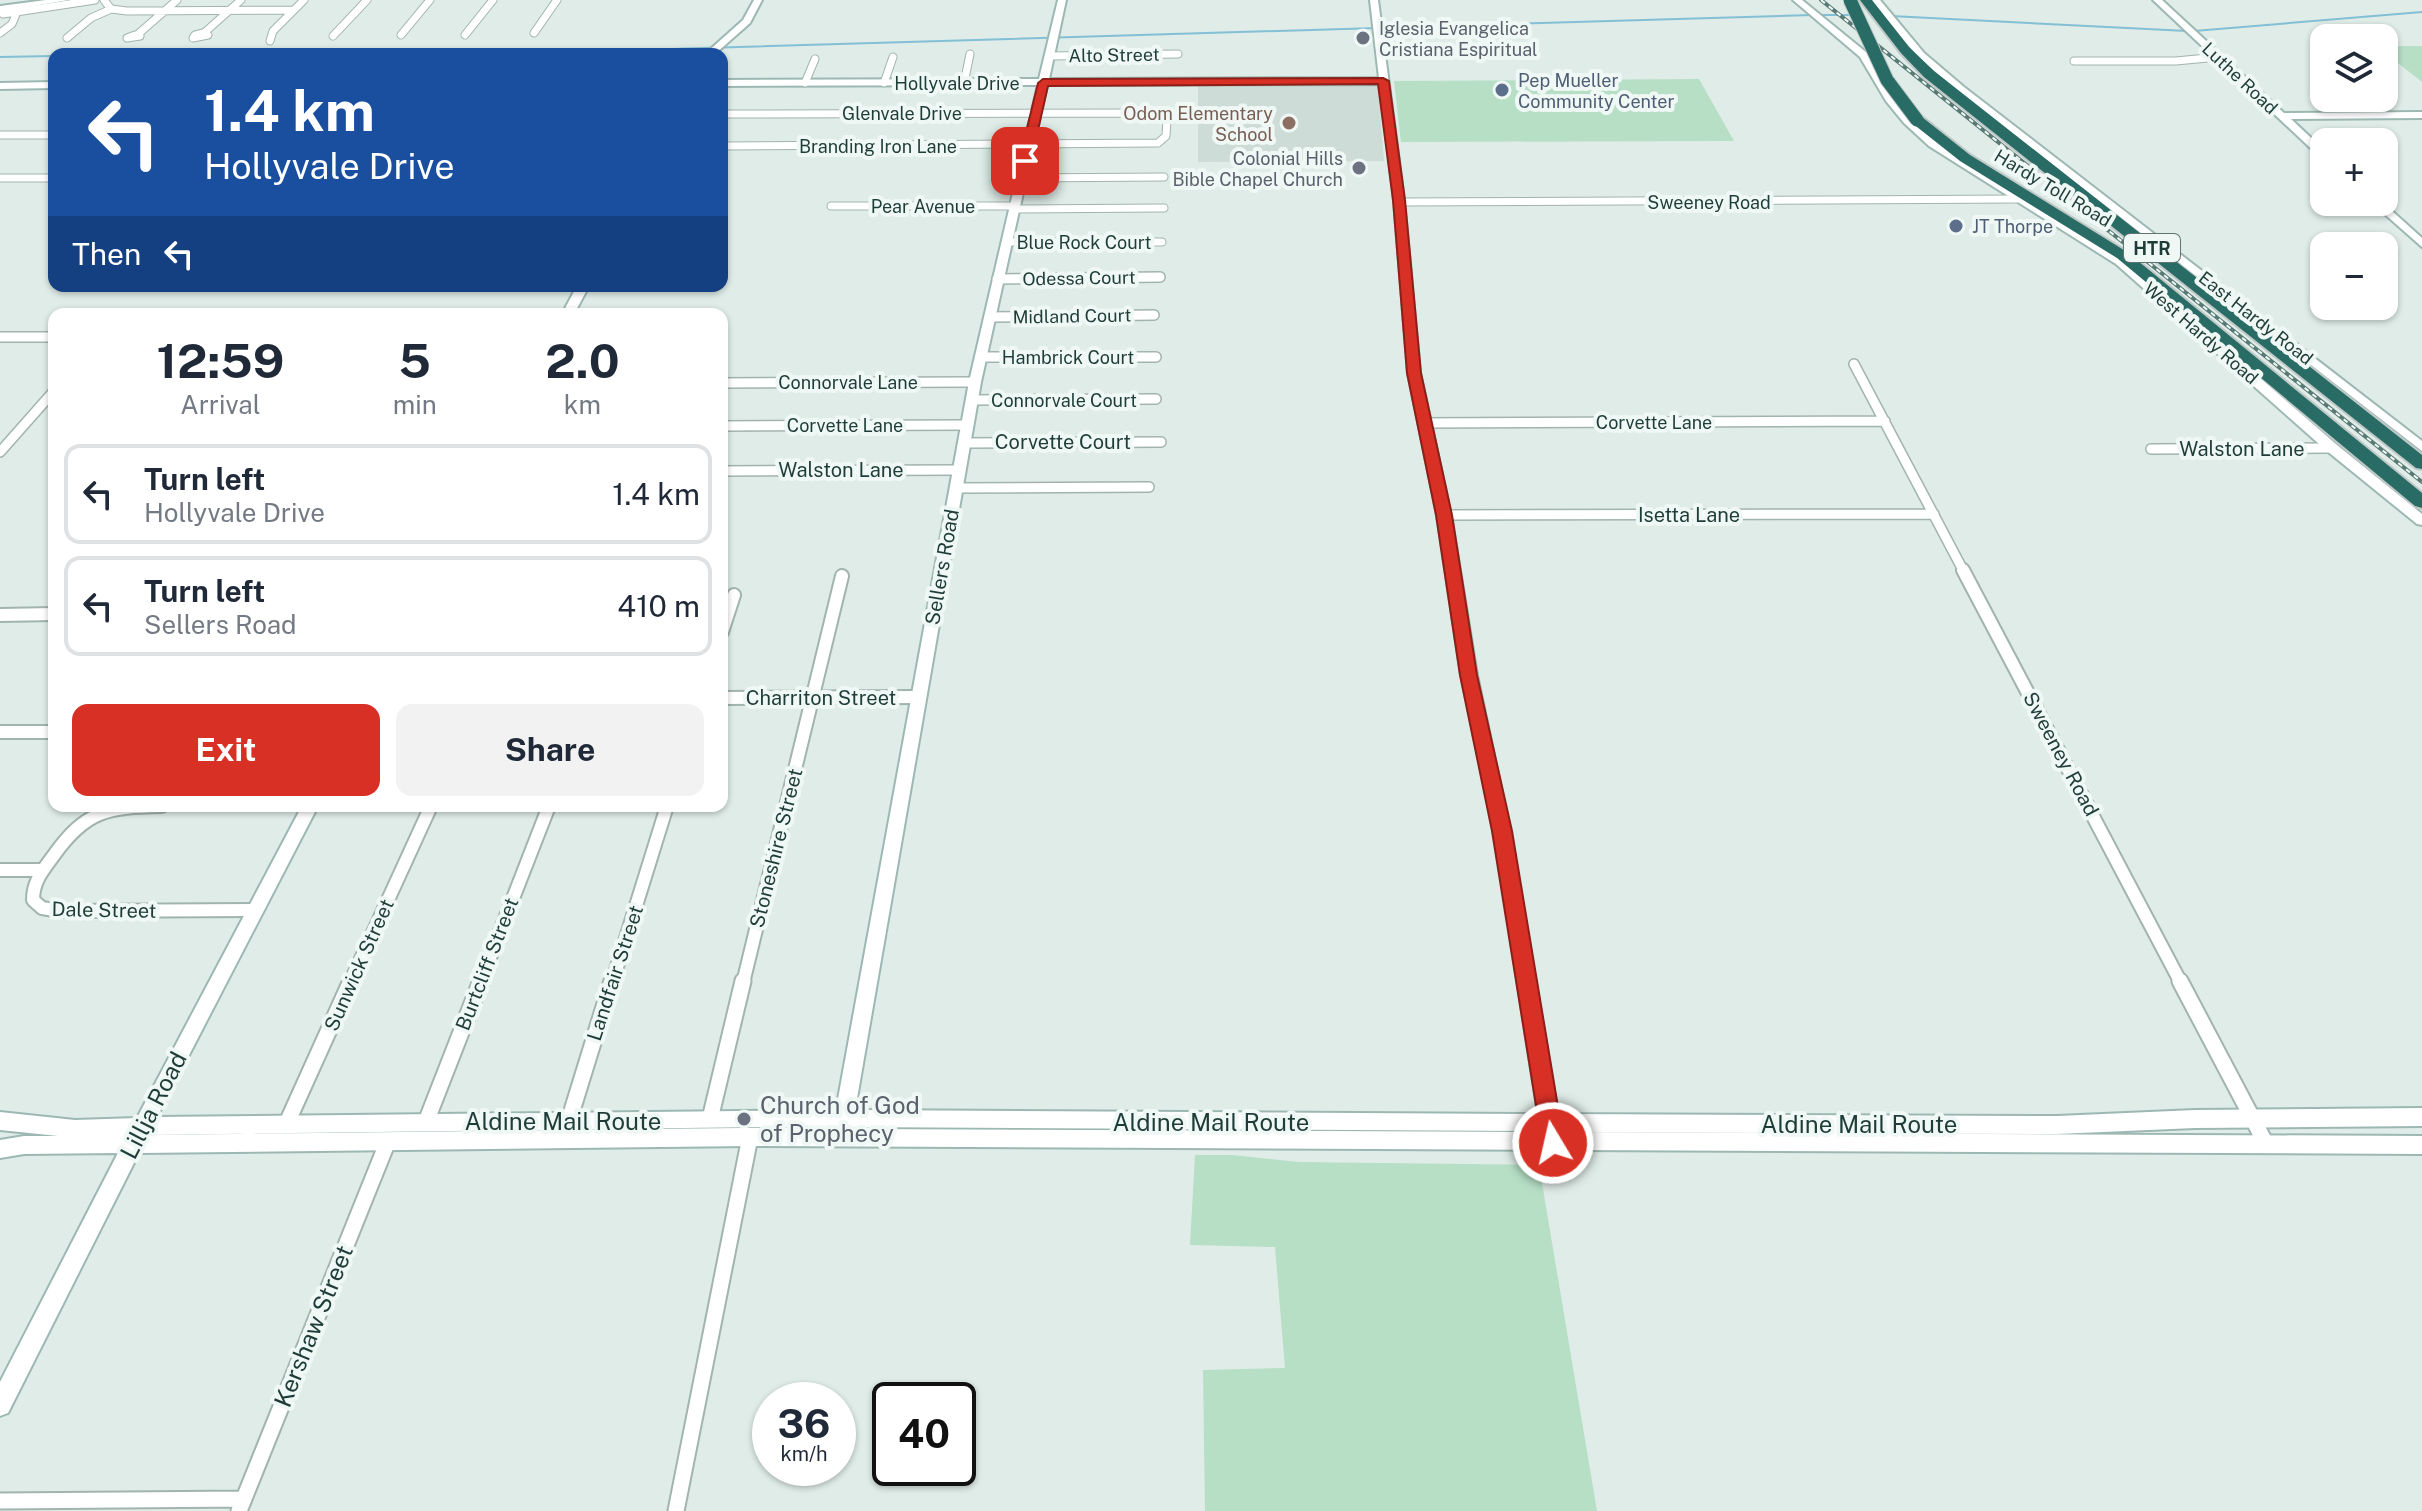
<!DOCTYPE html>
<html lang="en">
<head>
<meta charset="utf-8">
<style>
	:root { --surface:#fff; --page:#f2f2f3; --text:#1f2937; --muted:#747a83; --line:#e0e1e3; --accent:#d93025 }
	body { margin:0; font-family:"Public Sans",sans-serif; background:var(--page); color:var(--text); height:100vh; display:flex; flex-direction:column; font-size:30px; white-space:nowrap }
	* { box-sizing:border-box; margin:0 }
	p { font-size:26px; color:var(--muted) }
	.icon { flex:none; width:44px; height:44px; fill:none; stroke:currentColor; stroke-width:2; stroke-linecap:round; stroke-linejoin:round }
	.map { position:relative; flex:1; overflow:hidden }
	.drawer { position:absolute; left:48px; top:308px; width:680px; height:504px; display:flex; flex-direction:column; background:var(--surface); border-radius:16px; box-shadow:0 2px 6px #0004 }
	.drawer>* { flex:none }
	.top-card { position:absolute; left:48px; top:48px; width:680px; height:244px; border-radius:16px; box-shadow:0 2px 6px #0004; background:#1a4fa0; color:#fff; overflow:hidden }
	.fabs { position:absolute; left:2310px; top:24px; display:grid; gap:16px }
	.fabs a { display:grid; place-items:center; width:88px; height:88px; border-radius:16px; background:var(--surface); box-shadow:0 2px 6px #0004; font-size:40px }
	.speed { position:absolute; left:752px; top:1382px; display:flex; gap:16px; font-size:40px; font-weight:700; text-align:center }
	.speed>* { display:grid; place-content:center; width:104px; height:104px; border-radius:50%; background:var(--surface); box-shadow:0 2px 6px #0004; line-height:1 }
	.speed small { font-size:20px; font-weight:400 }
	.speed .limit { border:4px solid #111; border-radius:12px; background:#fff; color:#111 }
	.pin { position:absolute; display:grid; place-items:center; width:68px; height:68px; color:#fff; margin:-34px; border-radius:16px; box-shadow:0 4px 12px #0006 }
	.me { position:absolute; width:88px; margin:-44px; rotate:351deg; stroke-linejoin:round; filter:drop-shadow(0 0 6px #0008) }
	.turn { display:flex; align-items:center; gap:28px; height:168px; padding:0 24px; font-size:36px }
	.turn .icon { width:104px; height:104px; stroke-width:2.5 }
	.turn b { display:block; font-size:56px; line-height:68px }
	.then { display:flex; align-items:center; height:76px; padding:0 24px; background:#0003; gap:16px; font-size:30px }
	.eta { display:flex; justify-content:space-evenly; align-items:center; height:136px; text-align:center }
	.eta b { font-size:48px; font-weight:700; line-height:56px }
	.primary-button { display:flex; gap:16px; margin-top:auto; padding:16px 24px }
	.primary-button a { flex:1; height:92px; border-radius:16px; background:var(--accent); color:#fff; font-size:32px; font-weight:700; line-height:92px; text-align:center }
	.primary-button a+a { background:var(--page); color:var(--text) }
	ul { padding:0; list-style:none }
	li { display:flex; align-items:center; gap:24px; height:100px; margin:0 16px 12px; padding:0 8px; border:4px solid var(--line); border-radius:16px }
	li div { flex:1 }
	li b { display:block; font-size:30px }
	li em { font-style:normal }
	.map>svg:first-child { display:block }
	.built { fill:#cedcd7 }
	.green { fill:#b6dfc6 }
	.lines { fill:none; stroke-linecap:round; stroke-linejoin:round }
	.stream { stroke:#83bfd5; stroke-width:2 }
	.street-far3-casing { stroke:#a2b4b0; stroke-width:9 }
	.street-far2-casing { stroke:#a2b4b0; stroke-width:12 }
	.street-far1-casing { stroke:#a2b4b0; stroke-width:16 }
	.street-casing { stroke:#a2b4b0; stroke-width:19 }
	.secondary-casing { stroke:#9db8b2; stroke-width:4 }
	.highway-casing { stroke:#c0c9c7; stroke-width:4 }
	.street-far3 { stroke:#fff; stroke-width:7 }
	.street-far2 { stroke:#fff; stroke-width:9 }
	.street-far1 { stroke:#fff; stroke-width:12 }
	.street { stroke:#fff; stroke-width:15 }
	.secondary { fill:#fff; fill-rule:evenodd }
	.highway { fill:#296b65; fill-rule:evenodd }
	.rail-casing { stroke:#597974; stroke-width:4 }
	.rail { stroke:#f0f8f5; stroke-width:2; stroke-dasharray:5; stroke-linecap:butt }
	.highway-bridge-casing { stroke:#c0c9c7; stroke-width:15; stroke-linecap:butt }
	.highway-bridge { stroke:#296b65; stroke-width:13 }
	.route { fill:#d93025; stroke:#8d1f18; stroke-width:2 }
	.worship-dot { fill:#6b7280; stroke:#f0f8f5; stroke-width:3 }
	.service-dot { fill:#5c6f8a; stroke:#f0f8f5; stroke-width:3 }
	.education-dot { fill:#8d6e63; stroke:#f0f8f5; stroke-width:3 }
	.labels { text-anchor:middle; dominant-baseline:central; stroke-width:8; stroke-linejoin:round; paint-order:stroke }
	.far-worship-label { font-size:18px; fill:#5b616d; stroke:#f0f8f5; text-anchor:start }
	.far-street-label { font-size:18px; fill:#1f3d38; stroke:#f0f8f5 }
	.far-service-label { font-size:18px; fill:#4e5e75; stroke:#f0f8f5; text-anchor:start }
	.far-education-label { font-size:18px; fill:#785e54; stroke:#f0f8f5; text-anchor:end }
	.shield { fill:#f0f8f5; stroke:#5e7571; stroke-width:2 }
	.shield-label { font-size:18px; font-weight:bold; fill:#1f3d38 }
	.street-label { font-size:20px; fill:#1f3d38; stroke:#f0f8f5 }
	.near-street-label { font-size:24px; fill:#1f3d38; stroke:#f0f8f5 }
	.near-worship-label { font-size:24px; fill:#5b616d; stroke:#f0f8f5; text-anchor:start }
</style>
</head>
<body>
<div class="map">
<svg width="2422" height="1511" viewBox="0 0 2422 1511">
	<rect width="100%" height="100%" fill="#dfece8"/>
	<path class="built" d="M 1198,85 L 1378,85 L 1384,161 L 1198,162 Z"/>
	<path class="green" d="M 2384,46 L 2422,46 L 2422,82 L 2384,52 Z
		M 1699,79 L 1734,141 L 1401,142 L 1394,81 Z
		M 1195,1155 L 1232,1155 L 1299,1162 L 1539,1165 L 1597,1511 L 1205,1511 L 1203,1370 L 1285,1368 L 1275,1247 L 1190,1245 Z"/>
	<g class="lines">
		<path class="stream" d="M 1819,15 L 1851,15
			M 1891,16 L 2187,31
			M 2194,31 L 2422,12
			M 375,54 L 540,53 L 1811,15
			M 0,57 L 54,56"/>
		<g class="street-far3-casing">
			<path id="street-far3" d="M 104,0 L 111,9 L 127,11 L 293,10
				M 3,14 L 95,0
				M 0,33 L 12,24 L 17,12
				M 202,33 L 208,35 L 193,38 L 195,35 Z
				M 204,33 L 241,0
				M 534,33 L 557,0
				M 135,35 L 140,36 L 127,38 Z
				M 137,35 L 177,0
				M 401,35 L 430,0
				M 465,35 L 493,0
				M 333,36 L 367,0
				M 67,38 L 91,18 L 111,9
				M 270,41 L 273,31 L 304,0
				M 1050,56 L 1178,54
				M 2074,61 L 2176,61 L 2218,57
				M 805,83 L 815,59
				M 884,83 L 893,57
				M 964,83 L 970,54
				M 722,114 L 1151,113 L 1167,119 L 1166,136 L 1158,143 L 722,146
				M 0,135 L 54,135
				M 0,178 L 54,178
				M 1021,178 L 1164,177
				M 1399,202 L 2019,199
				M 831,206 L 1014,206
				M 1013,209 L 1164,208
				M 1006,242 L 1162,242"/>
		</g>
		<g class="street-far2-casing">
			<path id="street-far2" d="M 997,279 L 1160,277
				M 989,317 L 1154,315
				M 0,337 L 54,337
				M 980,357 L 1156,357
				M 1854,364 L 1964,572
				M 722,383 L 975,382
				M 972,400 L 1156,399
				M 1424,423 L 1885,421
				M 722,426 L 967,425
				M 964,443 L 1161,442
				M 2151,449 L 2332,448
				M 0,452 L 54,391
				M 722,471 L 959,470
				M 956,488 L 1149,487
				M 1444,515 L 1934,514"/>
		</g>
		<g class="street-far1-casing">
			<path id="street-far1" d="M 1963,570 L 2181,983
				M 0,615 L 54,614
				M 722,632 L 734,595
				M 722,698 L 920,697
				M 0,732 L 51,732
				M 162,806 C 108,807 86,810 54,855 C 43,870 33,881 33,900 L 42,908 L 60,911 L 255,910
				M 0,870 L 43,870
				M 350,983 L 431,806
				M 480,983 L 549,806
				M 612,983 L 667,806
				M 743,983 L 842,576"/>
		</g>
		<g class="street-casing">
			<path id="street" d="M 2180,981 L 2266,1144
				M 710,1119 L 743,981
				M 426,1122 L 481,981
				M 286,1125 L 351,981
				M 567,1127 L 612,981
				M 0,1501 L 244,1499
				M 239,1511 L 388,1141
				M 676,1511 L 750,1137"/>
		</g>
		<g class="secondary-casing">
			<path id="secondary" d="M 46,0 L 68,0 L 0,12 L 0,6 Z
				M 754,0 L 762,0 L 750,23 L 715,54 L 705,54 L 743,20 Z
				M 1058,0 L 1066,0 L 1049,79 L 1379,78 L 1370,0 L 1378,0 L 1404,200 L 1420,373 L 1451,515 L 1477,675 L 1510,831 L 1558,1114 L 2057,1116 L 2195,1110 L 2422,1108 L 2422,1126 L 2195,1128 L 2057,1134 L 1561,1132 L 2422,1136 L 2422,1154 L 750,1146 L 139,1153 L 8,1413 L 0,1416 L 0,1382 L 118,1153 L 24,1154 L 0,1158 L 0,1140 L 24,1136 L 58,1136 L 0,1130 L 0,1112 L 75,1120 L 137,1118 L 302,806 L 318,806 L 157,1117 L 836,1110 L 969,382 L 1038,85 L 722,86 L 722,80 L 1039,79 ZM 1380,84 L 1394,200 L 1408,373 L 1437,515 L 1461,675 L 1494,831 L 1538,1114 L 855,1110 L 981,382 L 1047,85 ZM 759,1127 L 833,1127 L 148,1135 ZM 852,1127 L 1541,1131 L 1541,1132 L 852,1129 Z
				M 1793,0 L 1802,0 L 1867,53 L 1893,98 L 1910,119 L 1937,142 L 2124,260 L 2337,445 L 2422,514 L 2422,525 L 2417,524 L 2327,451 L 2116,264 L 1929,146 L 1904,123 L 1886,101 L 1860,57 Z
				M 1871,0 L 1880,0 L 1924,53 L 1964,87 L 2422,441 L 2422,451 L 1958,91 L 1918,57 Z
				M 2153,0 L 2162,0 L 2284,113 L 2422,112 L 2422,118 L 2291,119 L 2324,150 L 2324,158 L 2320,157 Z
				M 54,82 L 54,88 L 0,89 L 0,83 Z
				M 2371,202 L 2382,202 L 2422,238 L 2422,247 Z
				M 577,286 L 589,286 L 574,314 L 562,314 Z"/>
		</g>
		<g class="highway-casing">
			<path id="highway" d="M 1860,0 L 1872,0 L 1909,47 L 1934,71 L 2422,455 L 2422,469 L 2416,468 L 1924,77 L 1901,53 Z
				M 1912,117 L 1922,117 L 1970,155 L 2127,252 L 2422,493 L 2422,508 L 2415,506 L 2117,258 L 1960,161 L 1912,123 Z"/>
		</g>
		<use href="#street-far3" class="street-far3"/>
		<use href="#street-far2" class="street-far2"/>
		<use href="#street-far1" class="street-far1"/>
		<use href="#street" class="street"/>
		<use href="#secondary" class="secondary"/>
		<use href="#highway" class="highway"/>
		<g class="rail-casing">
			<path id="rail" d="M 1821,0 L 2422,482"/>
		</g>
		<use href="#rail" class="rail"/>
		<g class="highway-bridge-casing">
			<path id="highway-bridge" d="M 1850,0 L 1887,80 L 1917,120"/>
		</g>
		<use href="#highway-bridge" class="highway-bridge"/>
	</g>
	<path class="route" d="M 1383,78 L 1389,81 L 1405,200 L 1421,373 L 1452,515 L 1477,675 L 1512,831 L 1564,1143 L 1561,1150 L 1553,1153 L 1545,1150 L 1542,1143 L 1492,831 L 1460,675 L 1436,515 L 1407,373 L 1393,200 L 1378,84 L 1048,86 L 1031,161 L 1025,165 L 1019,161 L 1038,83 L 1043,79 Z"/>
	<g class="worship-dot">
		<circle cx="1363" cy="38" r="8"/>
		<circle cx="1359" cy="168" r="8"/>
		<circle cx="744" cy="1119" r="8"/>
	</g>
	<g class="service-dot">
		<circle cx="1502" cy="90" r="8"/>
		<circle cx="1956" cy="226" r="8"/>
	</g>
	<circle class="education-dot" cx="1289" cy="123" r="8"/>
	<g class="labels">
		<g class="far-worship-label">
			<text x="1379" y="28">Iglesia Evangelica<tspan x="1379" dy="21">Cristiana Espiritual</tspan></text>
			<text x="1343" y="158" text-anchor="end">Colonial Hills<tspan x="1343" dy="21">Bible Chapel Church</tspan></text>
		</g>
		<g class="far-street-label">
			<text transform="translate(1114 55) rotate(-1)">Alto Street</text>
			<text transform="translate(2240 78) rotate(43)">Luthe Road</text>
			<text x="957" y="83">Hollyvale Drive</text>
			<text x="902" y="113">Glenvale Drive</text>
			<text x="878" y="146">Branding Iron Lane</text>
			<text transform="translate(2053 188) rotate(31)">Hardy Toll Road</text>
			<text x="1709" y="202">Sweeney Road</text>
			<text x="923" y="206">Pear Avenue</text>
			<text x="1084" y="242">Blue Rock Court</text>
			<text transform="translate(1079 278) rotate(-1)">Odessa Court</text>
			<text transform="translate(1072 316) rotate(-1)">Midland Court</text>
			<text transform="translate(2256 318) rotate(38)">East Hardy Road</text>
			<text transform="translate(2201 333) rotate(41)">West Hardy Road</text>
			<text x="1068" y="357">Hambrick Court</text>
			<text x="848" y="382">Connorvale Lane</text>
			<text x="1064" y="400">Connorvale Court</text>
			<text x="1654" y="422">Corvette Lane</text>
			<text x="845" y="425">Corvette Lane</text>
		</g>
		<g class="far-service-label">
			<text x="1518" y="80">Pep Mueller<tspan x="1518" dy="21">Community Center</tspan></text>
			<text x="1972" y="226">JT Thorpe</text>
		</g>
		<g class="far-education-label">
			<text x="1273" y="113">Odom Elementary<tspan x="1273" dy="21">School</tspan></text>
		</g>
		<rect class="shield" x="2124" y="234" width="56" height="28" rx="6"/>
		<g class="shield-label">
			<text x="2152" y="248">HTR</text>
		</g>
		<g class="street-label">
			<text x="1063" y="442">Corvette Court</text>
			<text x="2242" y="449">Walston Lane</text>
			<text x="841" y="470">Walston Lane</text>
			<text x="1689" y="515">Isetta Lane</text>
			<text transform="translate(942 567) rotate(-80)">Sellers Road</text>
			<text x="821" y="698">Charriton Street</text>
			<text transform="translate(2061 754) rotate(62)">Sweeney Road</text>
			<text transform="translate(776 848) rotate(-76)">Stoneshire Street</text>
			<text transform="translate(104 910) rotate(1)">Dale Street</text>
			<text transform="translate(487 964) rotate(-69)">Burtcliff Street</text>
			<text transform="translate(359 965) rotate(-66)">Sunwick Street</text>
			<text transform="translate(615 973) rotate(-72)">Landfair Street</text>
		</g>
		<g class="near-street-label">
			<text transform="translate(153 1105) rotate(-63)">Lillja Road</text>
			<text x="563" y="1121">Aldine Mail Route</text>
			<text x="1211" y="1122">Aldine Mail Route</text>
			<text x="1859" y="1124">Aldine Mail Route</text>
			<text transform="translate(313 1326) rotate(-68)">Kershaw Street</text>
		</g>
		<g class="near-worship-label">
			<text x="760" y="1105">Church of God<tspan x="760" dy="28">of Prophecy</tspan></text>
		</g>
	</g>
</svg>
<div class="fabs">
<a><svg class="icon" aria-label="layers" viewBox="0 0 24 24"><path d="M12 4l9 5-9 5-9-5zM3 14l9 5 9-5"/></svg></a>
<a>+</a>
<a>−</a>
</div>
<div class="speed"><div>36<small>km/h</small></div><div class="limit">40</div></div>
<div class="pin" style="left:1025px;top:161px;background:#d93025"><svg class="icon" aria-label="arrive" viewBox="0 0 24 24"><path d="M6 21V4h12l-3 4 3 4H6"/></svg></div>
<svg class="me" style="left:1553px;top:1143px" viewBox="-20 -20 40 40"><circle r="17" fill="#d93025" stroke="#fff" stroke-width="3"/><path d="M0-11L8 9 0 5-8 9z" fill="#fff"/></svg>
<div class="top-card">
<div class="turn"><svg class="icon" aria-label="left" viewBox="0 0 24 24"><path d="M17 20v-9H6M10 6l-5 5 5 5"/></svg><div><b>1.4 km</b>Hollyvale Drive</div></div>
<div class="then">Then<svg class="icon" aria-label="left" viewBox="0 0 24 24"><path d="M17 20v-9H6M10 6l-5 5 5 5"/></svg></div>
</div>
<section class="drawer">
<div class="eta">
<div><b>12:59</b><p>Arrival</p></div>
<div><b>5</b><p>min</p></div>
<div><b>2.0</b><p>km</p></div>
</div>
<ul>
<li><svg class="icon" aria-label="left" viewBox="0 0 24 24"><path d="M17 20v-9H6M10 6l-5 5 5 5"/></svg><div><b>Turn left</b><p>Hollyvale Drive</p></div><em>1.4 km</em></li>
<li><svg class="icon" aria-label="left" viewBox="0 0 24 24"><path d="M17 20v-9H6M10 6l-5 5 5 5"/></svg><div><b>Turn left</b><p>Sellers Road</p></div><em>410 m</em></li>
</ul>
<div class="primary-button"><a>Exit</a><a>Share</a></div>
</section>
</div>
</body>
</html>
